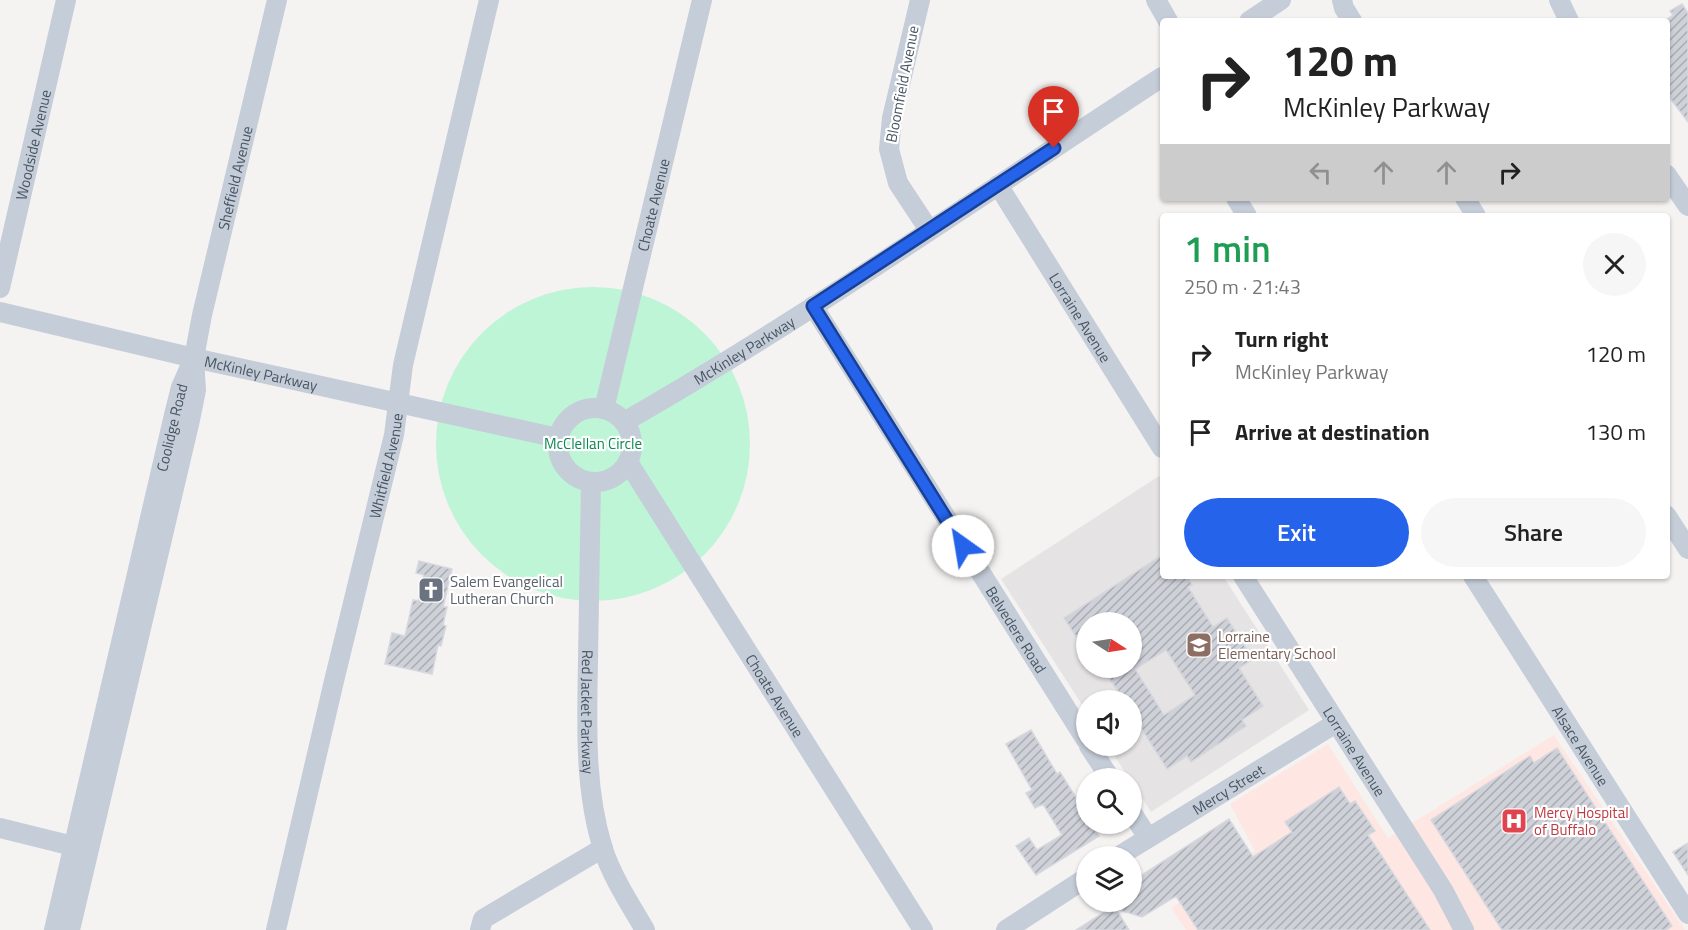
<!DOCTYPE html>
<html lang="en">
<head>
<meta charset="utf-8">
<style>
	:root { --surface:#fff; --page:#f6f6f6; --text:#222; --muted:#767676; --accent:#2563eb }
	body { margin:0; font-family:"Titillium Web",sans-serif; background:var(--page); color:var(--text); height:100vh; display:flex; flex-direction:column; font-size:22px; white-space:nowrap }
	* { box-sizing:border-box; margin:0 }
	p { font-size:20px; color:var(--muted) }
	.icon { flex:none; width:33px; height:33px; fill:none; stroke:currentColor; stroke-width:2; stroke-linecap:round; stroke-linejoin:round }
	.map { position:relative; flex:1; overflow:hidden }
	.side { position:absolute; left:1160px; top:213px; width:510px; height:366px; display:flex; flex-direction:column; background:var(--surface); border-radius:6px; box-shadow:0 2px 4px #0004 }
	.side>* { flex:none }
	.banner { position:absolute; left:1160px; top:18px; width:510px; height:183px; border-radius:6px; box-shadow:0 2px 4px #0004; background:#fff; color:var(--text); overflow:hidden }
	.needle { width:39px; rotate:102deg }
	.controls { position:absolute; left:1076px; top:612px; display:grid; gap:12px }
	.controls a { display:grid; place-items:center; width:66px; height:66px; border-radius:50%; background:var(--surface); box-shadow:0 2px 4px #0004; font-size:30px }
	.pin { position:absolute; display:grid; place-items:center; width:51px; height:51px; color:#fff; margin:-62px -26px; border-radius:50% 50% 50% 0; rotate:-45deg; box-shadow:0 0 6px #0007 }
	.pin .icon { rotate:45deg }
	.me { position:absolute; width:66px; margin:-33px; rotate:328deg; stroke-linejoin:round; filter:drop-shadow(0 0 4px #0008) }
	.turn { display:flex; align-items:center; gap:21px; height:126px; padding:0 24px; font-size:27px }
	.turn .icon { width:78px; height:78px; stroke-width:2.5 }
	.turn b { display:block; font-size:42px; line-height:51px }
	.lanes { display:flex; align-items:center; height:57px; padding:0 24px; background:#0003; justify-content:center; gap:30px; direction:ltr }
	.lanes .off { opacity:.35 }
	.round { display:grid; place-items:center; flex:none; width:63px; height:63px; border-radius:32px; background:var(--page) }
	.overview { display:flex; align-items:center; justify-content:space-between; height:102px; padding:0 24px }
	h1 { font-size:36px; font-weight:600; line-height:45px; color:#1e9e55 }
	.primary-button { display:flex; gap:12px; margin-top:auto; padding:12px 24px }
	.primary-button a { flex:1; height:69px; border-radius:36px; background:var(--accent); color:#fff; font-size:24px; font-weight:600; line-height:69px; text-align:center }
	.primary-button a+a { background:var(--page); color:var(--text) }
	ul { padding:0; list-style:none }
	li { display:flex; align-items:center; gap:18px; height:78px; padding:0 24px }
	li div { flex:1 }
	li b { display:block; font-size:22px }
	li em { font-style:normal }
	.map>svg:first-child { display:block }
	.education { fill:#e6e3e4; fill-rule:evenodd }
	.medical { fill:#fee7e3 }
	.green { fill:#bef5d6 }
	.building { fill:url(#building-hatch); stroke:#d6d8de; stroke-width:1.5; fill-rule:evenodd }
	.lines { fill:none; stroke-linecap:round; stroke-linejoin:round }
	.minor { stroke:#c5cdd8; stroke-width:20 }
	.route-casing { stroke:#184099; stroke-width:15 }
	.route { stroke:#2563eb; stroke-width:10 }
	.labels { text-anchor:middle; dominant-baseline:central; stroke-width:4.5; stroke-linejoin:round; paint-order:stroke }
	.street-label { font-size:15px; fill:#475462; stroke:#fff }
	.park-label { font-size:15px; fill:#0d8852; stroke:#fff }
	.worship-label { font-size:15px; fill:#5b616d; stroke:#fff; text-anchor:start }
	.education-label { font-size:15px; fill:#785e54; stroke:#fff; text-anchor:start }
	.health-label { font-size:15px; fill:#be3a42; stroke:#fff; text-anchor:start }
</style>
</head>
<body>
<div class="map">
<svg width="1688" height="930" viewBox="0 0 1688 930">
	<defs>
		<pattern id="building-hatch" width="6" height="6" patternUnits="userSpaceOnUse" patternTransform="scale(1.5)"><rect width="6" height="6" fill="#ced1d8"/><path d="M-1 1l2-2M0 6l6-6M5 7l2-2" fill="none" stroke="#a9acb3"/></pattern>
	</defs>
	<rect width="100%" height="100%" fill="#f5f2f2"/>
	<path class="education" d="M 1159,476 L 1162,481 L 1162,576 L 1223,576 L 1309,710 L 1151,812 L 1108,746 L 1131,746 L 1131,700 L 1086,700 L 1086,711 L 1001,579 ZM 1086,622 L 1131,622 L 1131,668 L 1086,668 Z"/>
	<path class="medical" d="M 1554,735 L 1685,930 L 1186,930 L 1171,908 L 1255,851 L 1230,804 L 1328,744 L 1388,838 Z"/>
	<path class="green" d="M436 444a157 157 0 1 1 314 0a157 157 0 1 1-314 0Z"/>
	<path class="building" d="M 1682,4 L 1688,13 L 1688,122 L 1666,93 L 1666,20 L 1673,15 L 1670,11 Z
		M 1162,555 L 1162,576 L 1187,576 L 1192,585 L 1188,587 L 1213,627 L 1227,618 L 1253,659 L 1239,668 L 1263,706 L 1242,720 L 1246,726 L 1191,762 L 1187,756 L 1167,769 L 1131,712 L 1131,700 L 1124,700 L 1102,668 L 1131,668 L 1131,622 L 1086,622 L 1086,652 L 1064,618 ZM 1166,650 L 1195,695 L 1164,715 L 1135,669 Z
		M 419,561 L 452,569 L 443,607 L 447,607 L 443,625 L 446,626 L 441,646 L 438,645 L 432,674 L 385,664 L 392,633 L 405,636 L 413,600 L 418,601 L 424,575 L 416,573 Z
		M 1031,730 L 1057,774 L 1060,772 L 1086,813 L 1086,824 L 1091,824 L 1099,836 L 1036,875 L 1016,846 L 1029,838 L 1037,850 L 1062,835 L 1043,804 L 1035,808 L 1026,793 L 1032,790 L 1006,744 Z
		M 1557,748 L 1672,926 L 1666,930 L 1502,930 L 1431,820 L 1530,756 L 1534,763 Z
		M 1339,787 L 1350,804 L 1355,801 L 1375,831 L 1368,835 L 1430,930 L 1198,930 L 1176,896 L 1142,917 L 1116,909 L 1129,930 L 1076,930 L 1111,908 L 1101,905 L 1102,902 L 1131,902 L 1131,882 L 1229,819 L 1253,857 L 1292,832 L 1285,822 Z
		M 1688,843 L 1688,875 L 1673,852 Z"/>
	<g class="lines">
		<g class="minor">
			<path d="M 920,0 L 892,118 L 889,149 L 898,183 L 929,230"/>
			<path d="M 1156,0 L 1168,21"/>
			<path d="M 1342,0 L 1344,8 L 1352,21"/>
			<path d="M 1559,0 L 1569,21"/>
			<path d="M 1249,21 L 1281,0"/>
			<path d="M 1666,174 L 1688,206"/>
			<path id="s1" d="M 998,185 L 1162,448"/>
			<path d="M 1236,198 L 1247,216"/>
			<path d="M 1465,198 L 1476,216"/>
			<path id="s2" d="M 0,288 L 66,0"/>
			<path id="s3" d="M 813,306 L 1086,740"/>
			<path id="s4" d="M 0,312 L 194,358 L 558,438"/>
			<circle cx="595" cy="445" r="37"/>
			<path id="s5" d="M 604,409 L 702,0"/>
			<path id="s6" d="M 624,422 C 809,316 984,193 1162,77"/>
			<path id="s7" d="M 628,462 L 923,930"/>
			<path id="s8" d="M 591,482 C 590,541 589,601 588,660 C 587,723 584,788 603,849 C 613,879 630,904 645,930"/>
			<path d="M 1666,515 L 1688,549"/>
			<path id="s9" d="M 1243,576 L 1443,890 L 1464,930"/>
			<path id="s10" d="M 1473,576 L 1688,914"/>
			<path d="M 1089,746 L 1110,778"/>
			<path d="M 1131,811 L 1148,838"/>
			<path d="M 0,828 L 85,849"/>
			<path id="s11" d="M 1119,856 L 1336,723"/>
			<path id="s12" d="M 54,930 L 174,415 L 181,387 L 194,358 L 202,315 L 277,0"/>
			<path d="M 70,930 L 190,420 L 196,390 L 194,360"/>
			<path id="s13" d="M 276,930 L 334,681 L 394,435 L 403,365 L 489,0"/>
			<path d="M 480,930 L 483,919 L 603,848"/>
			<path d="M 1006,930 L 1086,878"/>
		</g>
	</g>
	<g class="lines">
		<g class="route-casing">
			<path id="route" d="M 963,546 L 813,306 L 1054,148"/>
		</g>
		<use href="#route" class="route"/>
	</g>
	<defs>
		<g id="church-square" transform="scale(1.35)"><rect x="-9" y="-9" width="18" height="18" rx="4" fill="#6b7280" stroke="#fff"/><path d="M-1.2-6h2.4v3.5h3.3v2.4h-3.3V6h-2.4V-.1h-3.3v-2.4h3.3Z" fill="#fff"/></g>
		<g id="school-square" transform="scale(1.35)"><rect x="-9" y="-9" width="18" height="18" rx="4" fill="#8d6e63" stroke="#fff"/><path d="M0-5L7-2L0 1L-7-2ZM-4 1L0 2.5L4 1V4Q0 6-4 4Z" fill="#fff"/></g>
		<g id="hospital-square" transform="scale(1.35)"><rect x="-9" y="-9" width="18" height="18" rx="4" fill="#e0444e" stroke="#fff"/><path d="M-5-5h3v3.5h4V-5h3V5h-3V1.5h-4V5h-3Z" fill="#fff"/></g>
	</defs>
	<g fill-rule="evenodd">
		<use href="#church-square" x="431" y="590"/>
		<use href="#school-square" x="1199" y="645"/>
		<use href="#hospital-square" x="1514" y="821"/>
	</g>
	<g class="labels">
		<g class="street-label">
			<text transform="translate(902 84) rotate(-79)">Bloomfield Avenue</text>
			<text stroke="none"><textPath href="#s2" startOffset="147">Woodside Avenue</textPath></text>
			<text stroke="none"><textPath href="#s12" startOffset="774">Sheffield Avenue</textPath></text>
			<text stroke="none"><textPath href="#s5" startOffset="210">Choate Avenue</textPath></text>
			<text stroke="none"><textPath href="#s1" startOffset="156">Lorraine Avenue</textPath></text>
			<text stroke="none"><textPath href="#s6" startOffset="140">McKinley Parkway</textPath></text>
			<text stroke="none"><textPath href="#s4" startOffset="268">McKinley Parkway</textPath></text>
			<text stroke="none"><textPath href="#s12" startOffset="516">Coolidge Road</textPath></text>
			<text stroke="none"><textPath href="#s13" startOffset="477">Whitfield Avenue</textPath></text>
			<text stroke="none"><textPath href="#s3" startOffset="382">Belvedere Road</textPath></text>
			<text stroke="none"><textPath href="#s7" startOffset="276">Choate Avenue</textPath></text>
			<text stroke="none"><textPath href="#s8" startOffset="230">Red Jacket Parkway</textPath></text>
			<text stroke="none"><textPath href="#s10" startOffset="201">Alsace Avenue</textPath></text>
			<text stroke="none"><textPath href="#s9" startOffset="208">Lorraine Avenue</textPath></text>
			<text stroke="none"><textPath href="#s11" startOffset="128">Mercy Street</textPath></text>
		</g>
		<g class="park-label">
			<text x="593" y="443">McClellan Circle</text>
		</g>
		<g class="worship-label">
			<text x="450" y="581">Salem Evangelical<tspan x="450" dy="17">Lutheran Church</tspan></text>
		</g>
		<g class="education-label">
			<text x="1218" y="636">Lorraine<tspan x="1218" dy="17">Elementary School</tspan></text>
		</g>
		<g class="health-label">
			<text x="1534" y="812">Mercy Hospital<tspan x="1534" dy="17">of Buffalo</tspan></text>
		</g>
	</g>
</svg>
<div class="controls">
<a><svg class="needle" viewBox="-14 -14 28 28"><path d="M0-13l5 13h-10z" fill="#e53935"/><path d="M0 13l5-13h-10z" fill="#767676"/></svg></a>
<a><svg class="icon" aria-label="sound" viewBox="0 0 24 24"><path d="M4 9h4l5-4v14l-5-4H4zM17 9q2 3 0 6"/></svg></a>
<a><svg class="icon" aria-label="search" viewBox="0 0 24 24"><circle cx="10" cy="10" r="6"/><path d="M15 15l6 6"/></svg></a>
<a><svg class="icon" aria-label="layers" viewBox="0 0 24 24"><path d="M12 4l9 5-9 5-9-5zM3 14l9 5 9-5"/></svg></a>
</div>
<div class="pin" style="left:1054px;top:148px;background:#d93025"><svg class="icon" aria-label="arrive" viewBox="0 0 24 24"><path d="M6 21V4h12l-3 4 3 4H6"/></svg></div>
<svg class="me" style="left:963px;top:546px" viewBox="-20 -20 40 40"><circle r="19" fill="#fff"/><path d="M0-13L10 11 0 6-10 11z" fill="#2563eb"/></svg>
<div class="banner">
<div class="turn"><svg class="icon" aria-label="right" viewBox="0 0 24 24"><path d="M7 20v-9h11M14 6l5 5-5 5"/></svg><div><b>120 m</b>McKinley Parkway</div></div>
<div class="lanes"><svg class="icon off" aria-label="left" viewBox="0 0 24 24"><path d="M17 20v-9H6M10 6l-5 5 5 5"/></svg><svg class="icon off" aria-label="ahead" viewBox="0 0 24 24"><path d="M12 20V5M6 11l6-6 6 6"/></svg><svg class="icon off" aria-label="ahead" viewBox="0 0 24 24"><path d="M12 20V5M6 11l6-6 6 6"/></svg><svg class="icon" aria-label="right" viewBox="0 0 24 24"><path d="M7 20v-9h11M14 6l5 5-5 5"/></svg></div>
</div>
<section class="side">
<div class="overview"><div><h1>1 min</h1><p>250 m · 21:43</p></div><a class="round"><svg class="icon" aria-label="close" viewBox="0 0 24 24"><path d="M6 6l12 12M18 6L6 18"/></svg></a></div>
<ul>
<li><svg class="icon" aria-label="right" viewBox="0 0 24 24"><path d="M7 20v-9h11M14 6l5 5-5 5"/></svg><div><b>Turn right</b><p>McKinley Parkway</p></div><em>120 m</em></li>
<li><svg class="icon" aria-label="arrive" viewBox="0 0 24 24"><path d="M6 21V4h12l-3 4 3 4H6"/></svg><div><b>Arrive at destination</b></div><em>130 m</em></li>
</ul>
<div class="primary-button"><a>Exit</a><a>Share</a></div>
</section>
</div>
</body>
</html>
